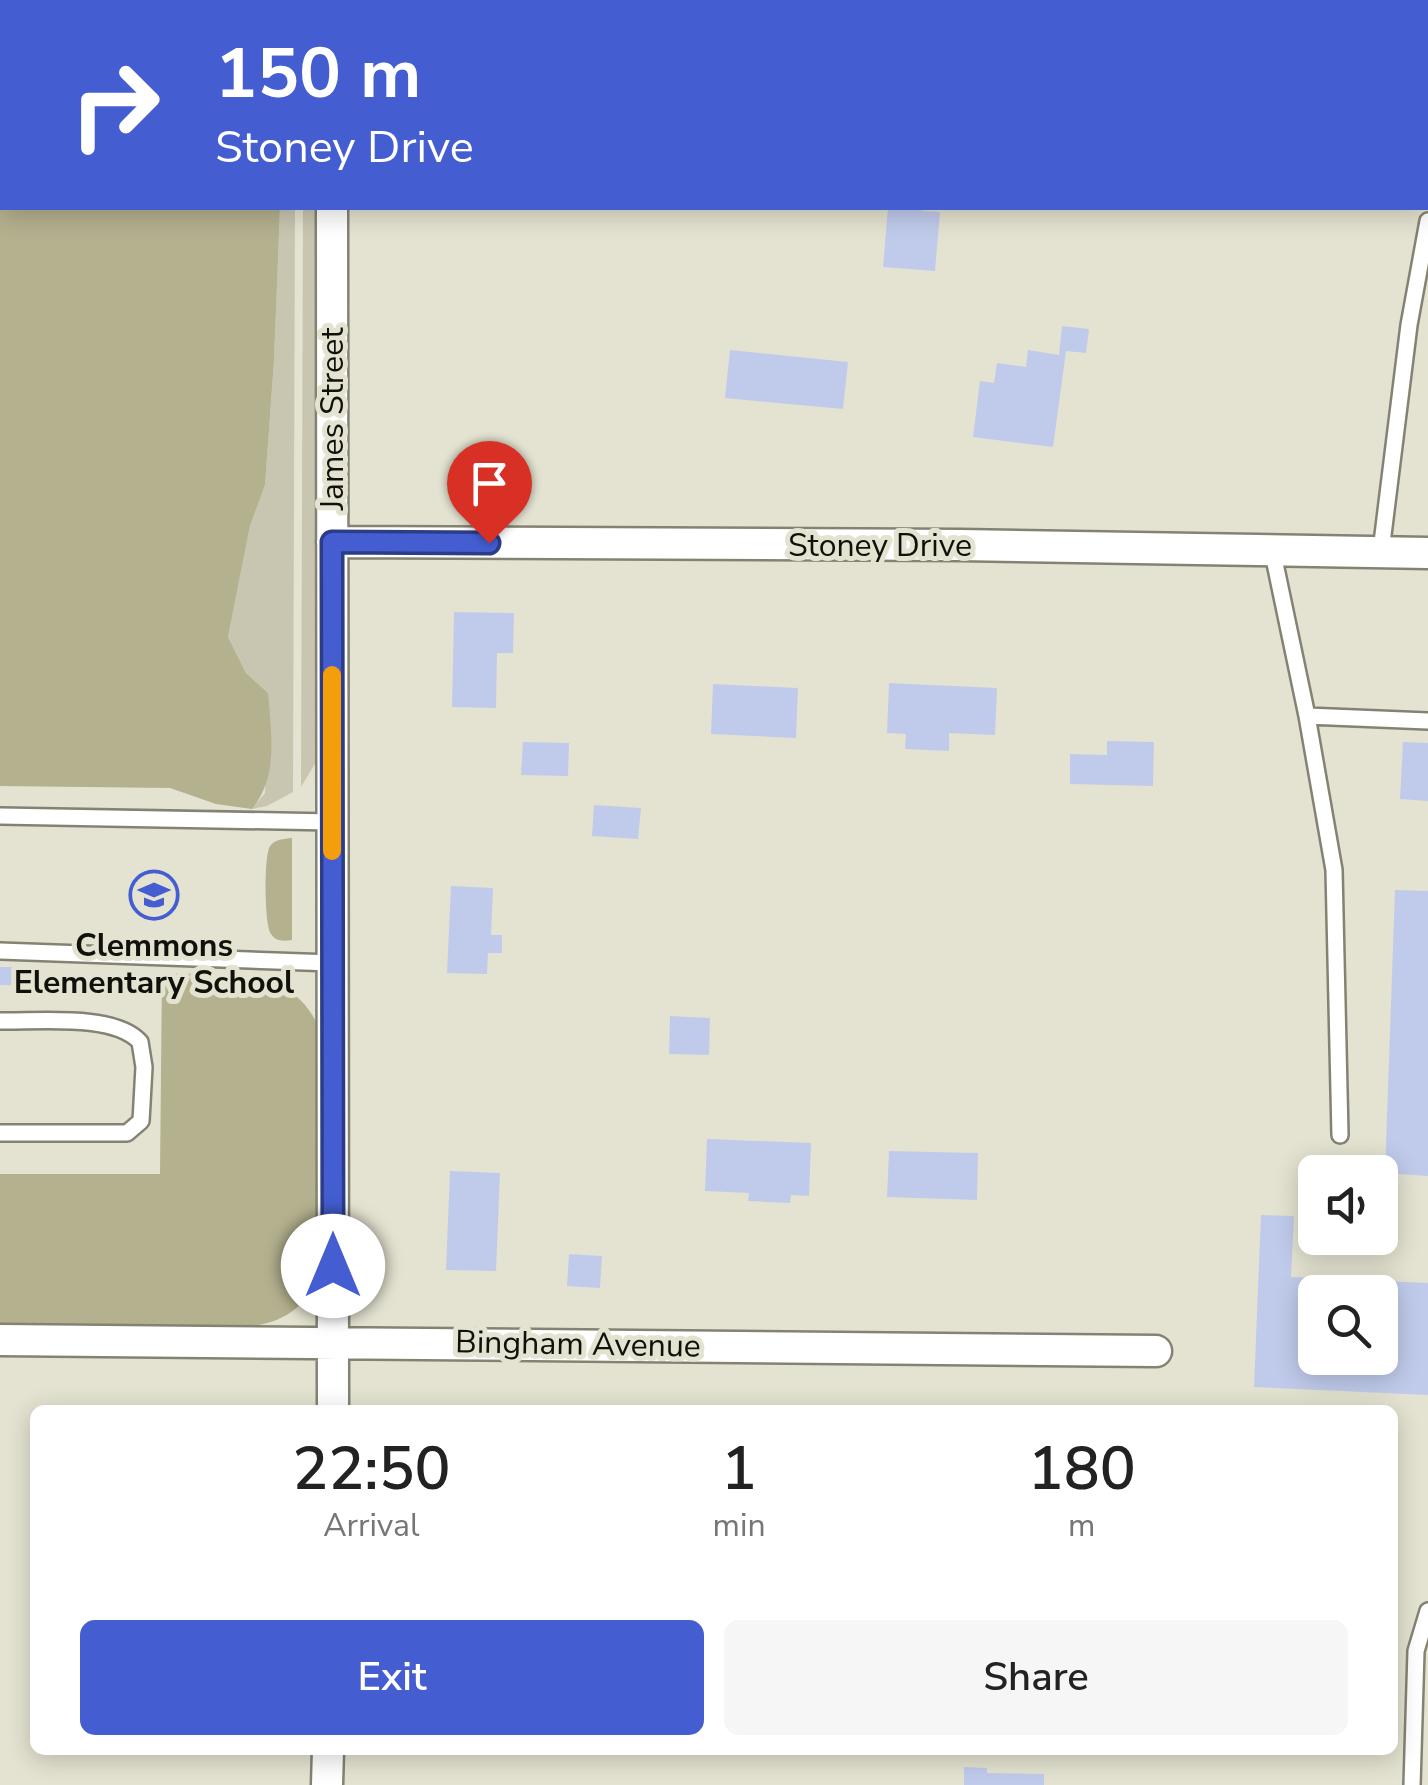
<!DOCTYPE html>
<html lang="en">
<head>
<meta charset="utf-8">
<style>
	:root { --surface:#fff; --page:#f6f6f6; --text:#222; --muted:#767676; --accent:#445dd0 }
	body { margin:0; font-family:"Nunito Sans",sans-serif; background:var(--page); color:var(--text); height:100vh; display:flex; flex-direction:column; font-size:38px; white-space:nowrap }
	* { box-sizing:border-box; margin:0 }
	p { font-size:32px; color:var(--muted) }
	.icon { flex:none; width:55px; height:55px; fill:none; stroke:currentColor; stroke-width:2; stroke-linecap:round; stroke-linejoin:round }
	.map { position:relative; flex:1; overflow:hidden }
	.panel { position:absolute; left:30px; top:1405px; width:1368px; height:350px; display:flex; flex-direction:column; background:var(--surface); border-radius:15px; box-shadow:0 5px 25px #0003 }
	.panel>* { flex:none }
	.banner { position:absolute; left:0px; top:0px; width:1430px; height:210px; box-shadow:0 5px 25px #0003; background:#445dd0; color:#fff; overflow:hidden }
	.fabs { position:absolute; left:1298px; top:1155px; display:grid; gap:20px }
	.fabs a { display:grid; place-items:center; width:100px; height:100px; border-radius:15px; background:var(--surface); box-shadow:0 5px 25px #0003; font-size:50px }
	.pin { position:absolute; display:grid; place-items:center; width:85px; height:85px; color:#fff; margin:-102px -42px; border-radius:50% 50% 50% 0; rotate:-45deg; box-shadow:0 0 10px #0007 }
	.pin .icon { rotate:45deg }
	.me { position:absolute; width:110px; margin:-55px; rotate:0deg; stroke-linejoin:round; filter:drop-shadow(0 0 8px #0008) }
	.turn { display:flex; align-items:center; gap:35px; height:210px; padding:0 50px; font-size:45px }
	.turn .icon { width:130px; height:130px; stroke-width:2.5 }
	.turn b { display:block; font-size:70px; line-height:85px }
	.eta { display:flex; justify-content:space-evenly; align-items:center; height:170px; text-align:center }
	.eta b { font-size:60px; font-weight:600; line-height:70px }
	.primary-button { display:flex; gap:20px; margin-top:auto; padding:20px 50px }
	.primary-button a { flex:1; height:115px; border-radius:15px; background:var(--accent); color:#fff; font-size:40px; font-weight:600; line-height:115px; text-align:center }
	.primary-button a+a { background:var(--page); color:var(--text) }
	.map>svg:first-child { display:block }
	.green { fill:#c8c6b0 }
	.forest { fill:#b4b18f }
	.building { fill:#c0cbeb; fill-rule:evenodd }
	.lines { fill:none; stroke-linecap:round; stroke-linejoin:round }
	.lane-casing { stroke:#848373; stroke-width:20 }
	.street-casing { stroke:#848373; stroke-width:35 }
	.lane { stroke:#fff; stroke-width:15 }
	.street { stroke:#fff; stroke-width:30 }
	.route-casing { stroke:#2c3c87; stroke-width:25 }
	.route { stroke:#445dd0; stroke-width:18 }
	.slow { stroke:#f59e0b; stroke-width:18 }
	.labels { text-anchor:middle; dominant-baseline:central; stroke-width:10; stroke-linejoin:round; paint-order:stroke }
	.street-label { font-size:32px; fill:#11110b; stroke:#e4e3d1 }
	.poi-label { font-size:32px; font-weight:bold; fill:#11110b; stroke:#e4e3d1 }
</style>
</head>
<body>
<div class="map">
<svg width="1428" height="1785" viewBox="0 0 1428 1785">
	<rect width="100%" height="100%" fill="#e4e3d1"/>
	<path class="green" d="M 280,208 L 295,208 L 293,792 L 267,806 L 252,809 L 265,793 L 268,693 L 246,673 L 228,637 L 250,526 L 265,485 L 274,361 Z
		M 303,208 L 317,208 L 318,759 L 301,787 Z"/>
	<path class="forest" d="M 0,202 L 2,208 L 280,208 L 274,361 L 265,485 L 250,526 L 228,637 L 246,673 L 268,693 C 271,733 279,776 252,809 L 216,804 L 170,788 L 0,786 Z
		M 292,838 L 292,940 C 284,941 276,942 271,934 C 264,925 264,855 270,846 C 275,839 284,839 292,838 Z
		M 162,973 C 225,976 299,963 322,1037 L 319,1268 C 311,1303 288,1321 253,1326 L 0,1325 L 0,1174 L 160,1174 Z"/>
	<path class="building" d="M 888,208 L 923,208 L 922,211 L 940,212 L 935,271 L 883,267 Z
		M 1062,326 L 1089,329 L 1086,353 L 1066,351 L 1053,447 L 973,437 L 980,381 L 994,383 L 997,363 L 1026,367 L 1028,350 L 1059,355 Z
		M 730,350 L 848,362 L 843,409 L 725,398 Z
		M 454,612 L 514,613 L 513,653 L 497,653 L 496,708 L 452,707 Z
		M 889,683 L 997,688 L 995,735 L 949,733 L 949,751 L 905,749 L 906,734 L 887,733 Z
		M 713,684 L 798,688 L 796,738 L 711,734 Z
		M 1107,741 L 1154,742 L 1153,786 L 1070,784 L 1070,754 L 1107,755 Z
		M 523,742 L 569,743 L 568,776 L 521,775 Z
		M 1403,742 L 1428,743 L 1428,801 L 1400,799 Z
		M 594,805 L 641,808 L 638,839 L 592,836 Z
		M 451,886 L 493,888 L 491,935 L 502,935 L 502,953 L 488,953 L 487,974 L 447,973 Z
		M 1395,890 L 1428,891 L 1428,1176 L 1385,1173 Z
		M 0,967 L 43,967 L 43,986 L 0,985 Z
		M 670,1016 L 710,1018 L 709,1055 L 669,1054 Z
		M 707,1139 L 811,1143 L 809,1196 L 791,1195 L 790,1203 L 748,1201 L 749,1193 L 705,1191 Z
		M 889,1151 L 978,1153 L 977,1200 L 887,1197 Z
		M 450,1171 L 500,1173 L 496,1271 L 446,1270 Z
		M 1261,1215 L 1294,1216 L 1291,1277 L 1428,1283 L 1428,1395 L 1254,1387 ZM 1315,1292 L 1380,1292 L 1380,1358 L 1315,1358 Z
		M 569,1254 L 602,1256 L 600,1288 L 567,1286 Z
		M 964,1767 L 987,1768 L 987,1773 L 1044,1774 L 1044,1785 L 964,1785 Z"/>
	<g class="lines">
		<g class="lane-casing">
			<path id="lane" d="M 86,0 L 86,2
				M 1272,549 L 1307,716 L 1428,721
				M 1381,551 L 1409,325 L 1428,221
				M 1307,716 L 1334,870 L 1340,1135
				M 0,816 L 332,822
				M 0,951 L 332,963
				M 0,1021 C 37,1022 114,1013 140,1042 L 144,1067 L 141,1121 L 127,1133 L 0,1133
				M 1412,1785 L 1416,1651 L 1428,1611"/>
		</g>
		<g class="street-casing">
			<path id="street" d="M 332,2 L 332,0
				M 332,208 L 333,1410
				M 332,542 L 960,545 L 1428,553
				M 0,1340 L 1156,1351
				M 327,1785 L 328,1750"/>
		</g>
		<use href="#lane" class="lane"/>
		<use href="#street" class="street"/>
	</g>
	<g class="lines">
		<g class="route-casing">
			<path id="route" d="M 333,1266 L 332,542 L 489,543"/>
		</g>
		<use href="#route" class="route"/>
		<path class="slow" d="M 332,851 L 332,675"/>
	</g>
	<defs>
		<g id="school-ring" transform="scale(2.5)"><circle r="9.5" fill="#e4e3d1" stroke="#445dd0" stroke-width="1.5"/><path d="M0-5L7-2L0 1L-7-2ZM-4 1L0 2.5L4 1V4Q0 6-4 4Z" fill="#445dd0"/></g>
	</defs>
	<g fill-rule="evenodd">
		<use href="#school-ring" x="154" y="895"/>
	</g>
	<g class="labels">
		<g class="street-label">
			<text transform="translate(332 419) rotate(-90)">James Street</text>
			<text x="880" y="545">Stoney Drive</text>
			<text transform="translate(578 1344) rotate(1)">Bingham Avenue</text>
		</g>
		<g class="poi-label">
			<text x="154" y="945">Clemmons<tspan x="154" dy="37">Elementary School</tspan></text>
		</g>
	</g>
</svg>
<div class="fabs">
<a><svg class="icon" aria-label="sound" viewBox="0 0 24 24"><path d="M4 9h4l5-4v14l-5-4H4zM17 9q2 3 0 6"/></svg></a>
<a><svg class="icon" aria-label="search" viewBox="0 0 24 24"><circle cx="10" cy="10" r="6"/><path d="M15 15l6 6"/></svg></a>
</div>
<div class="pin" style="left:489px;top:543px;background:#d93025"><svg class="icon" aria-label="arrive" viewBox="0 0 24 24"><path d="M6 21V4h12l-3 4 3 4H6"/></svg></div>
<svg class="me" style="left:333px;top:1266px" viewBox="-20 -20 40 40"><circle r="19" fill="#fff"/><path d="M0-13L10 11 0 6-10 11z" fill="#445dd0"/></svg>
<div class="banner">
<div class="turn"><svg class="icon" aria-label="right" viewBox="0 0 24 24"><path d="M7 20v-9h11M14 6l5 5-5 5"/></svg><div><b>150 m</b>Stoney Drive</div></div>
</div>
<section class="panel">
<div class="eta">
<div><b>22:50</b><p>Arrival</p></div>
<div><b>1</b><p>min</p></div>
<div><b>180</b><p>m</p></div>
</div>
<div class="primary-button"><a>Exit</a><a>Share</a></div>
</section>
</div>
</body>
</html>
